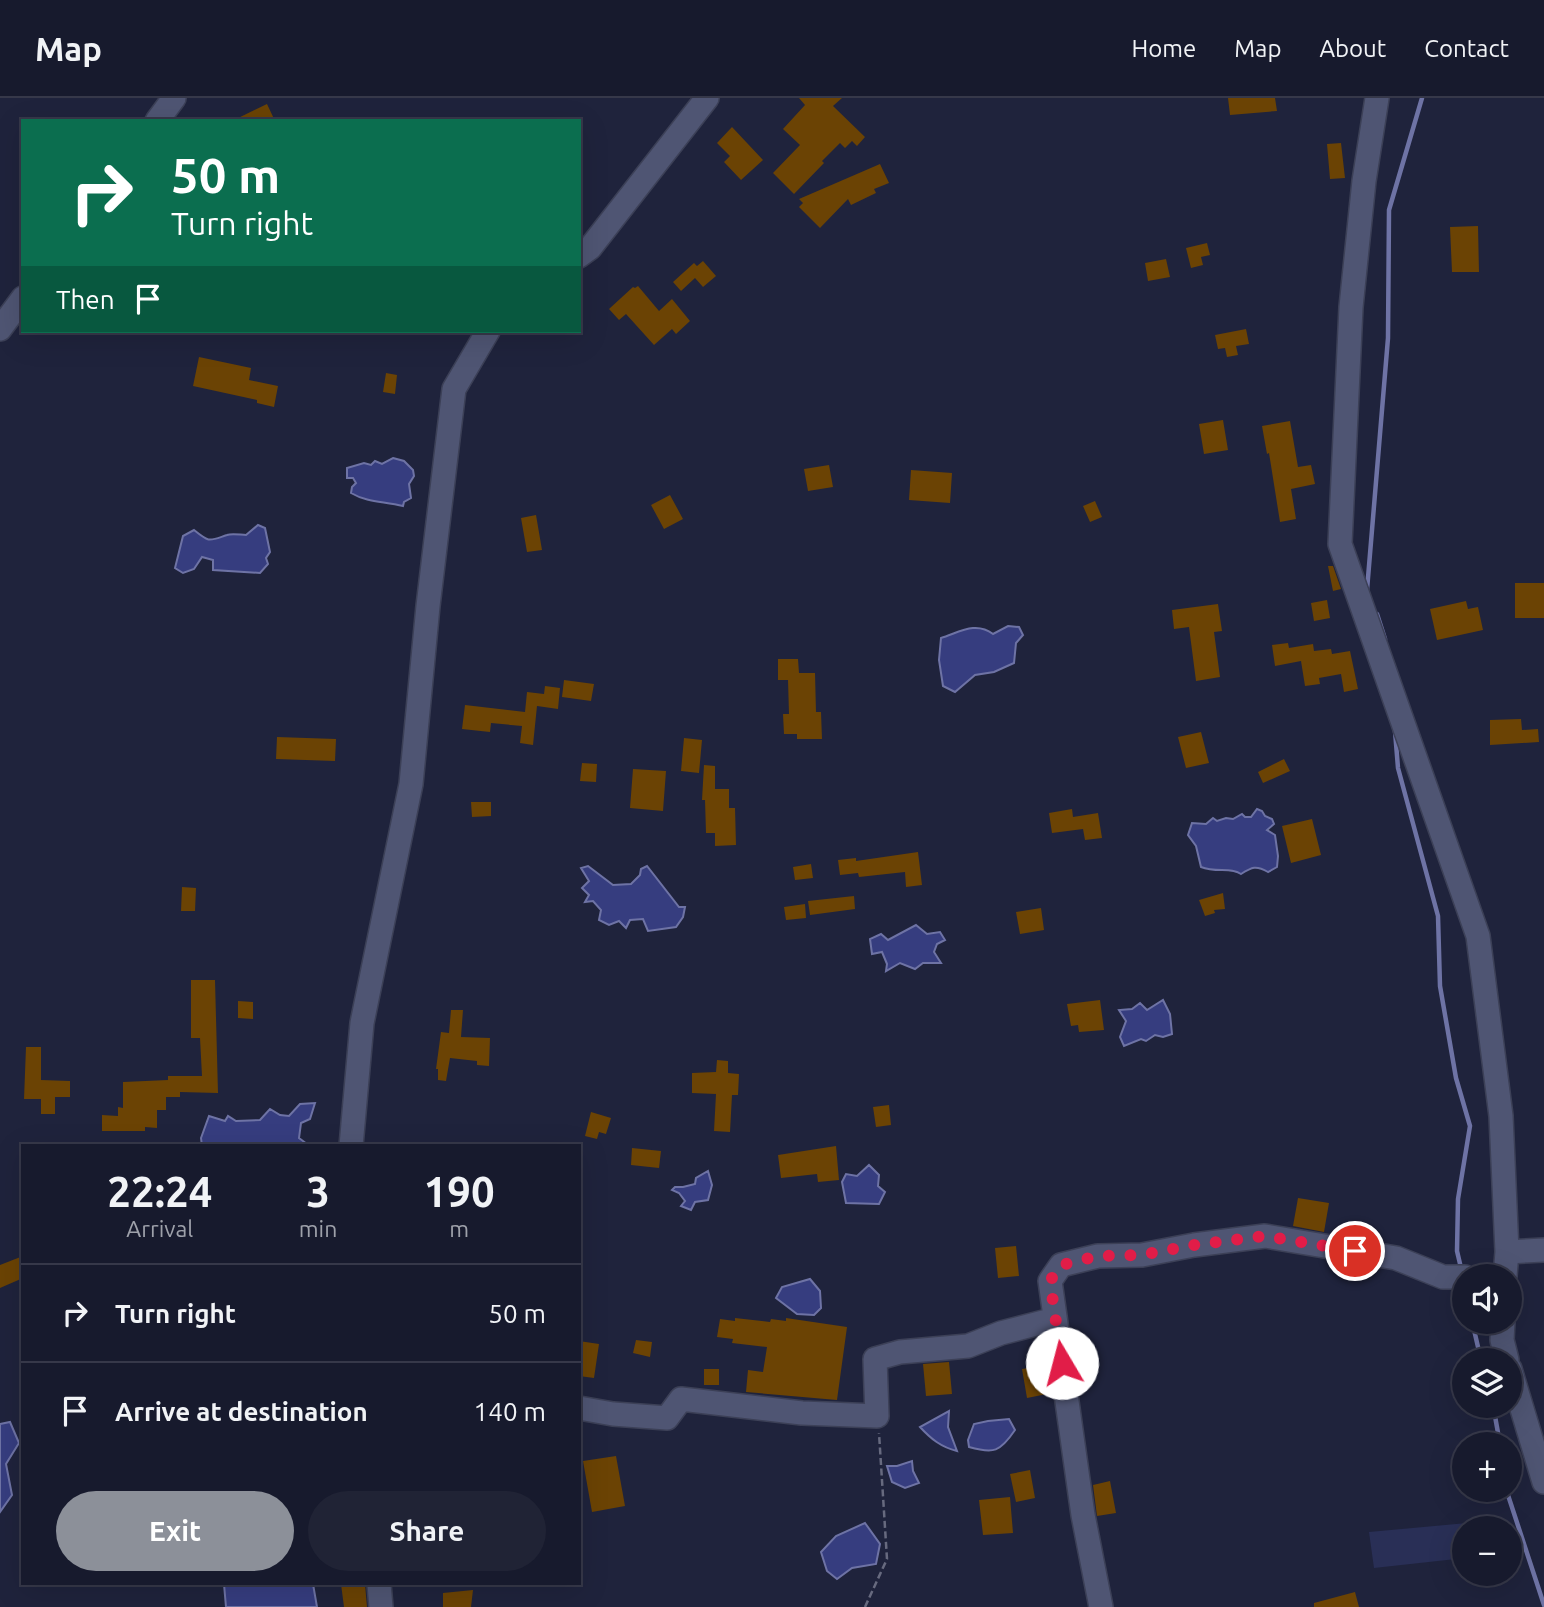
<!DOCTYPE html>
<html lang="en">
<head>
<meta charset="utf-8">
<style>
	:root { --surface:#171a2d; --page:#202335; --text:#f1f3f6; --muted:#9ea1aa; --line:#363849; --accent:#8c9099 }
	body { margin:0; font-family:Ubuntu,sans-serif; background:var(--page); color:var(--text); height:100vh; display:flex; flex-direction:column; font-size:26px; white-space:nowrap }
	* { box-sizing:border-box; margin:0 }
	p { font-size:23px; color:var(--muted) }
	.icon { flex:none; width:38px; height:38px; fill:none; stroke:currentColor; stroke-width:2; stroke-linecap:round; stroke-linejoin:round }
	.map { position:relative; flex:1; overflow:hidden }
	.panel { position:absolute; left:21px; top:1046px; width:560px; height:441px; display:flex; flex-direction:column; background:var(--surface); border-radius:0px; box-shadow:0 7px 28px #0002,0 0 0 2px var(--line) }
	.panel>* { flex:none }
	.hud { position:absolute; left:21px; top:21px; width:560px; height:214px; border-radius:0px; box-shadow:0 7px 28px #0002,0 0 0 2px var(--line); background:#0b6e4f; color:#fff; overflow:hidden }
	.controls { position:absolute; left:1452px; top:1166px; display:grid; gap:14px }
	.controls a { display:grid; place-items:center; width:70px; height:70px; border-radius:50%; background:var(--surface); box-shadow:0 7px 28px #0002,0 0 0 2px var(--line); font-size:35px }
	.pin { position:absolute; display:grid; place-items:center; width:60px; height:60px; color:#fff; margin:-30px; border:4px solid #fff; border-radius:50%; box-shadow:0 2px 7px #0007 }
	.me { position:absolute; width:77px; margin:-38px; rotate:352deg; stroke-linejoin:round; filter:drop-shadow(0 0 5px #0008) }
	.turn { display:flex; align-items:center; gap:24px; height:147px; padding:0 35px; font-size:32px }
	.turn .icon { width:91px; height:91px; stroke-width:2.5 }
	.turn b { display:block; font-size:49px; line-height:60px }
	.then { display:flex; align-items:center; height:66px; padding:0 35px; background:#0003; gap:14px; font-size:26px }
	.eta { display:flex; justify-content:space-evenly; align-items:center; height:119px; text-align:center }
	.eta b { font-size:42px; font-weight:700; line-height:49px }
	.primary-button { display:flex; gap:14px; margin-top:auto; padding:14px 35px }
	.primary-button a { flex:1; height:80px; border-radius:42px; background:var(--accent); color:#fff; font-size:28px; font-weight:700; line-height:80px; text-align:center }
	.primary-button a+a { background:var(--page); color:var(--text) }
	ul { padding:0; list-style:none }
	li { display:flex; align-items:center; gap:21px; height:98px; padding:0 35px; border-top:2px solid var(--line) }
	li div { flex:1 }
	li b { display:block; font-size:26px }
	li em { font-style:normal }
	header { display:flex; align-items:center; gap:42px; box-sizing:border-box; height:98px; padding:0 35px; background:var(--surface); border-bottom:2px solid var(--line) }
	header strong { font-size:33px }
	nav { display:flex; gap:38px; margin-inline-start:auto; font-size:24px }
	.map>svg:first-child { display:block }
	.green { fill:#292f56 }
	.water { fill:#363d7f; stroke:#6e73a5; stroke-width:2 }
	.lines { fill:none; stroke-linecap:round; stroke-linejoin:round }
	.stream { stroke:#6e73a5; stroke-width:4.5 }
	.building { fill:#6b4304 }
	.minor-casing { stroke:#3c4057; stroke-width:26 }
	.path { stroke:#676a7f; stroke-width:2.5; stroke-dasharray:7 3.5; stroke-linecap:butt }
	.minor { stroke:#4f5573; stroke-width:23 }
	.route { stroke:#e11d48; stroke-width:12; stroke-dasharray:0 21.6 }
</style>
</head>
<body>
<header>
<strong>Map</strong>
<nav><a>Home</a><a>Map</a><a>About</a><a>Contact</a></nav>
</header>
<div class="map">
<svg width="1544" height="1509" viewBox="0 0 1544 1509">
	<rect width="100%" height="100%" fill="#1f233c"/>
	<path class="green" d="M 1500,1422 L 1501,1430 L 1465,1430 L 1465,1460 L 1374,1470 L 1369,1434 Z"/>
	<path class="water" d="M 393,360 L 404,363 L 413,372 L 414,378 L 409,386 L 411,400 L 404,404 L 403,408 C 384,403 368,405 351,395 L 352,389 L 356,385 L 353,380 L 347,380 L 347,370 L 364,365 L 371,367 L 375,363 L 382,366 Z
		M 258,427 L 265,430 L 270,454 L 266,460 L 268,466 L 260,475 L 213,472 L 213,462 L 202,459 L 194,471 L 183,475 L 175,470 L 183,438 L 194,432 C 210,445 209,443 227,437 C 232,435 241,437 246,437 Z
		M 1008,528 L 1019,529 L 1023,537 L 1016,545 L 1014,565 L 994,574 L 975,577 L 955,594 L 943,588 L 939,562 L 941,540 C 960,534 976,523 993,536 Z
		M 1257,711 L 1262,713 L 1265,718 L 1272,721 L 1274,726 L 1267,732 L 1275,737 L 1278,758 L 1277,769 L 1268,774 C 1256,767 1252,769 1241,776 C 1231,769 1216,775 1201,769 L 1196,748 L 1188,737 L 1192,725 L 1206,726 L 1213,720 L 1217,723 L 1226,720 L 1233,721 L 1242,716 L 1245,719 L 1251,719 Z
		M 588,768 L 613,787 L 631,786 L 640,777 L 641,771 L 647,768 L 679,809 L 685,809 L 683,819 L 676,829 L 648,833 L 643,821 L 630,822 L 626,830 L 619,823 L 609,827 L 599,822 L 601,812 L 593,803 L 585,804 L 589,797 L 582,790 L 589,783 L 581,770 Z
		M 916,827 L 927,836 L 940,834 L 945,842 L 937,846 L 934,854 L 941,865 L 923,865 L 915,871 L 900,865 L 886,873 L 887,866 L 882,854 L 872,856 L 870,841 L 881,836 L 888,842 Z
		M 1163,902 L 1170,916 L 1172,936 L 1163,939 L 1155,937 L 1146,943 L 1141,941 L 1124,948 L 1120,939 L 1126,923 L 1119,912 L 1132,911 L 1140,905 L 1147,912 Z
		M 315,1005 L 310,1021 L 301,1025 L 299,1040 L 307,1046 L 306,1048 L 202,1048 L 201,1040 L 209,1018 L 225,1023 L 228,1018 L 236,1023 L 260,1022 L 270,1011 L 280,1017 L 289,1018 L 300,1006 Z
		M 869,1067 L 879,1077 L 878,1088 L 885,1094 L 879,1106 L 846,1105 L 842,1084 L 846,1076 L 857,1078 Z
		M 708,1073 L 712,1087 L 708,1102 L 695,1104 L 691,1112 L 681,1108 L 685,1103 L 679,1095 L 672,1092 L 675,1089 L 683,1089 L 695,1086 L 696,1080 Z
		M 810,1181 L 820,1193 L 821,1210 L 814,1217 L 797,1216 L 776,1200 L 782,1189 Z
		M 949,1313 L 948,1329 L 957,1353 C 941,1349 931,1341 920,1329 Z
		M 1009,1321 L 1015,1332 C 1000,1354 994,1356 969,1349 L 968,1342 L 974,1326 L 988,1323 Z
		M 10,1324 L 19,1345 L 6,1366 L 12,1397 L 0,1414 L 0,1326 Z
		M 912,1363 L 913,1373 L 919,1385 L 905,1390 L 892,1384 L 887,1368 L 897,1368 Z
		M 865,1425 L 880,1446 L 876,1466 L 852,1470 L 837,1481 L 827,1473 L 821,1454 L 836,1438 Z
		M 224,1486 L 313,1486 L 317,1509 L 226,1509 Z"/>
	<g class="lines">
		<path class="stream" d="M 1367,492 L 1388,240 L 1389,112 L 1422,0
			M 1377,516 L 1385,541
			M 1395,633 L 1398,670 L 1438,818 L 1440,888 L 1456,980 L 1470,1028 L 1458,1101 L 1457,1153 L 1461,1170
			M 1472,1223 L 1481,1262
			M 1493,1307 L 1500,1346
			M 1506,1391 L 1544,1507"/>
	</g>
	<path class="building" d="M 799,0 L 842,0 L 833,8 L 865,39 L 857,48 L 852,43 L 845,50 L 840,45 L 822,63 L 824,65 L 794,96 L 773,75 L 800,47 L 783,31 L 805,7 Z
		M 1228,0 L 1275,0 L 1277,13 L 1230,17 Z
		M 267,6 L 275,23 L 232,23 Z
		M 732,29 L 763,62 L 741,82 L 724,64 L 730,58 L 717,45 Z
		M 1341,45 L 1345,80 L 1330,81 L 1327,46 Z
		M 880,66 L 889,85 L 874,91 L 876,95 L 851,107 L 848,101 L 820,130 L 799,109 L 803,105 L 799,101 Z
		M 1478,128 L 1479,174 L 1452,174 L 1450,129 Z
		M 1207,145 L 1210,157 L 1201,159 L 1203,167 L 1191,170 L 1186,150 Z
		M 1166,161 L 1170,179 L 1148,183 L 1145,165 Z
		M 703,163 L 716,178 L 703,189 L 695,180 L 681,193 L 673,184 L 694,165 L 697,168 Z
		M 638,188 L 659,213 L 672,201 L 690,223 L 676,236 L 672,231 L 654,247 L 626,216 L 619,222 L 609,211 L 633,189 L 635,190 Z
		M 1246,231 L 1249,246 L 1236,248 L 1238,257 L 1227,259 L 1225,250 L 1218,251 L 1215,237 Z
		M 199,259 L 251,270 L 249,282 L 278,288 L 274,309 L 257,305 L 257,302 L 193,288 Z
		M 386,275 L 397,277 L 395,296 L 383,294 Z
		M 1223,322 L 1228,352 L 1204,356 L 1199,326 Z
		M 1290,323 L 1298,369 L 1311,367 L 1315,386 L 1291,391 L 1296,421 L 1280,424 L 1269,355 L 1267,356 L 1262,328 Z
		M 829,367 L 833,389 L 808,393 L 804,371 Z
		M 911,372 L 952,375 L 950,405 L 909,402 Z
		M 670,397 L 683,421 L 664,431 L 651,407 Z
		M 1095,403 L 1102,419 L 1090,424 L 1083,408 Z
		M 536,417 L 542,452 L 527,454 L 521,420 Z
		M 1328,468 L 1333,468 L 1341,491 L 1333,493 Z
		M 1515,485 L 1544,485 L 1544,520 L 1515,520 Z
		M 1327,502 L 1330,520 L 1314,523 L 1311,505 Z
		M 1466,503 L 1468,511 L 1478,509 L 1483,532 L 1437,542 L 1430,511 Z
		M 1218,506 L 1222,533 L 1214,534 L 1220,579 L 1196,583 L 1189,529 L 1174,531 L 1172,512 Z
		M 1288,545 L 1289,550 L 1313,546 L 1314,553 L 1331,551 L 1332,556 L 1350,553 L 1358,591 L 1344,594 L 1341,576 L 1319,580 L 1320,586 L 1305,588 L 1301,563 L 1275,568 L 1272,547 Z
		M 778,561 L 798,561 L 799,575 L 815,575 L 816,614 L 821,614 L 822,641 L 797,641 L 797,636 L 784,636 L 783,616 L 789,616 L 788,582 L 778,582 Z
		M 564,582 L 594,586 L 591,603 L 562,599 Z
		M 545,588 L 560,590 L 558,611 L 537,608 L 533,647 L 520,645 L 522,628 L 491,625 L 490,634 L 462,631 L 465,607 L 525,614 L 527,594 L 544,596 Z
		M 1521,621 L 1522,632 L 1538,631 L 1539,644 L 1490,647 L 1490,622 Z
		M 1201,634 L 1209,665 L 1186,670 L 1178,639 Z
		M 277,639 L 336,641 L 335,663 L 276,661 Z
		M 684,640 L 702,642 L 699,675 L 681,673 Z
		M 1284,661 L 1290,673 L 1263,685 L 1258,674 Z
		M 582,665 L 597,666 L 596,684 L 580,683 Z
		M 704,667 L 715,668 L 715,691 L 729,691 L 729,710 L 735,710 L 736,747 L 715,748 L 715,735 L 706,735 L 705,702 L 702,702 Z
		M 633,671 L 666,673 L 663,713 L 630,710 Z
		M 471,704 L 491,704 L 491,718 L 472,719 Z
		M 1072,711 L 1073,719 L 1098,715 L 1102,740 L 1085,742 L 1083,731 L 1052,735 L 1049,715 Z
		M 1312,721 L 1321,757 L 1291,765 L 1282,728 Z
		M 918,754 L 922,787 L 906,789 L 905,774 L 859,779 L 858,775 L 840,777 L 838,762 L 856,760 L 856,763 Z
		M 811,766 L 813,780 L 795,782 L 793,769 Z
		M 182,789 L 196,790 L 195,813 L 181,813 Z
		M 1223,795 L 1225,811 L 1214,812 L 1215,815 L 1205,818 L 1199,802 Z
		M 854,798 L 855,811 L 810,817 L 808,803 Z
		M 805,806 L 806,820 L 786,822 L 784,809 Z
		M 1041,810 L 1044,832 L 1020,836 L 1016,814 Z
		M 191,882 L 215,882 L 218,995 L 180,994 L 180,999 L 166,999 L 166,1012 L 157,1012 L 157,1030 L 145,1029 L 145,1033 L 102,1033 L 102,1017 L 118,1018 L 118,1009 L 123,1010 L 123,984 L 168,982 L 168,978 L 202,978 L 200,940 L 191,940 Z
		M 1100,902 L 1104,932 L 1079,934 L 1078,927 L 1071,928 L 1067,906 Z
		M 238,903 L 253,904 L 253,921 L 238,920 Z
		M 451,912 L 463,912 L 461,939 L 490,940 L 489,968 L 477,967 L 477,963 L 450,960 L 446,983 L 438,982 L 438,971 L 436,971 L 441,934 L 449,935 Z
		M 26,949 L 41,949 L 41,982 L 70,983 L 70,999 L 55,999 L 55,1016 L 41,1016 L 41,1001 L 24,1001 Z
		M 717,962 L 728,963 L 728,975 L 739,976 L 738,997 L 732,997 L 730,1034 L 714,1033 L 716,996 L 692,995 L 692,975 L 716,974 Z
		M 889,1007 L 891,1027 L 876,1029 L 873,1009 Z
		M 591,1014 L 611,1020 L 606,1036 L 599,1034 L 597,1041 L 585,1038 Z
		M 836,1048 L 839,1082 L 818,1084 L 817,1076 L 781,1080 L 778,1057 Z
		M 632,1050 L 661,1053 L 659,1070 L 631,1067 Z
		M 1298,1100 L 1329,1105 L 1324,1134 L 1293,1128 Z
		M 1016,1148 L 1019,1178 L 998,1180 L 995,1150 Z
		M 23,1158 L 23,1180 L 0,1190 L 0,1167 Z
		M 735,1220 L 770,1224 L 771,1221 L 786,1223 L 786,1220 L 847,1229 L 837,1302 L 746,1294 L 748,1272 L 763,1274 L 767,1249 L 732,1245 L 733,1241 L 717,1239 L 720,1221 L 735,1223 Z
		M 636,1242 L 652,1244 L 650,1259 L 633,1255 Z
		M 579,1243 L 599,1246 L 594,1280 L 579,1278 Z
		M 949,1264 L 952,1296 L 926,1298 L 923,1266 Z
		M 1048,1267 L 1052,1295 L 1027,1300 L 1022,1271 Z
		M 704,1271 L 719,1271 L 719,1287 L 704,1287 Z
		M 616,1358 L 625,1408 L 592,1414 L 583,1363 Z
		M 1030,1372 L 1035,1400 L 1016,1404 L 1010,1376 Z
		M 1110,1383 L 1116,1415 L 1097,1418 L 1093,1387 Z
		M 1010,1399 L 1013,1435 L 983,1437 L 979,1402 Z
		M 341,1486 L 365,1486 L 367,1509 L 344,1509 Z
		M 473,1492 L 471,1509 L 443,1509 L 443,1495 Z
		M 1355,1494 L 1359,1509 L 1314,1509 L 1314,1505 Z"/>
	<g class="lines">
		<g class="minor-casing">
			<path id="minor" d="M 1377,0 L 1364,83 L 1351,209 L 1340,446 L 1478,838 L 1501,1018 L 1507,1154 L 1505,1178
				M 157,23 L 174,0
				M 579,158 L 590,150 L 707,0
				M 0,231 L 23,200
				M 351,1048 L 362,925 L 411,686 L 428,508 L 454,291 L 488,233
				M 1507,1154 L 1544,1152
				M 1503,1223 L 1502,1242 L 1507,1262
				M 1510,1271 L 1544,1384
				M 579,1310 L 613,1316 L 667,1320 L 681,1301 L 802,1315 L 877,1318 L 875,1261 L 900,1254 L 968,1248 L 1001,1235 L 1055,1221
				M 379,1486 L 381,1509
				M 1101,1509 L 1083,1417 L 1050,1183 L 1061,1167 L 1098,1158 L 1142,1157 L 1194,1147 L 1265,1138 L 1396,1160 L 1443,1179 L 1465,1179"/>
		</g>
		<path class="path" d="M 865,1509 L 887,1461 L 879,1335"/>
		<use href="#minor" class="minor"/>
	</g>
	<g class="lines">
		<path class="route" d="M 1062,1265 L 1050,1183 L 1061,1167 L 1098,1158 L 1142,1157 L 1194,1147 L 1265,1138 L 1355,1153"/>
	</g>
</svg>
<div class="controls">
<a><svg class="icon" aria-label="sound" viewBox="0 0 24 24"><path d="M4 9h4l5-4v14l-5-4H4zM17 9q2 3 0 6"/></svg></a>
<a><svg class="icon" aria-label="layers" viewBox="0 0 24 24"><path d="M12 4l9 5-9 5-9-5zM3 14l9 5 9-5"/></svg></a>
<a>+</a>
<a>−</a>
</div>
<div class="pin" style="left:1355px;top:1153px;background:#d93025"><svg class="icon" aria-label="arrive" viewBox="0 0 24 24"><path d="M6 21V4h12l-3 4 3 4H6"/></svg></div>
<svg class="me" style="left:1062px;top:1265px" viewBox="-20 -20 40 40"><circle r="19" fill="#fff"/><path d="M0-13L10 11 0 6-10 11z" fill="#e11d48"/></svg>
<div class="hud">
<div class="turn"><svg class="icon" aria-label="right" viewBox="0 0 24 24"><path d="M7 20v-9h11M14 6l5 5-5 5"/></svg><div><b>50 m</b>Turn right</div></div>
<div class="then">Then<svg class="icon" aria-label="arrive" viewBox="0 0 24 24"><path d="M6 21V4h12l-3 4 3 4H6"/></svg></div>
</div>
<section class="panel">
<div class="eta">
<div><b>22:24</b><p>Arrival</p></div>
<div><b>3</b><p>min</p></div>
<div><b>190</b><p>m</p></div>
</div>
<ul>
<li><svg class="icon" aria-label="right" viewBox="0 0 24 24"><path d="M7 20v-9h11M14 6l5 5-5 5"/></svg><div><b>Turn right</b></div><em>50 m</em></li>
<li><svg class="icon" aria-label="arrive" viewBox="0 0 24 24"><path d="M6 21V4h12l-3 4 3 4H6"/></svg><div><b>Arrive at destination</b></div><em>140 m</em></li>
</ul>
<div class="primary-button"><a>Exit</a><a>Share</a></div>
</section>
</div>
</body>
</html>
